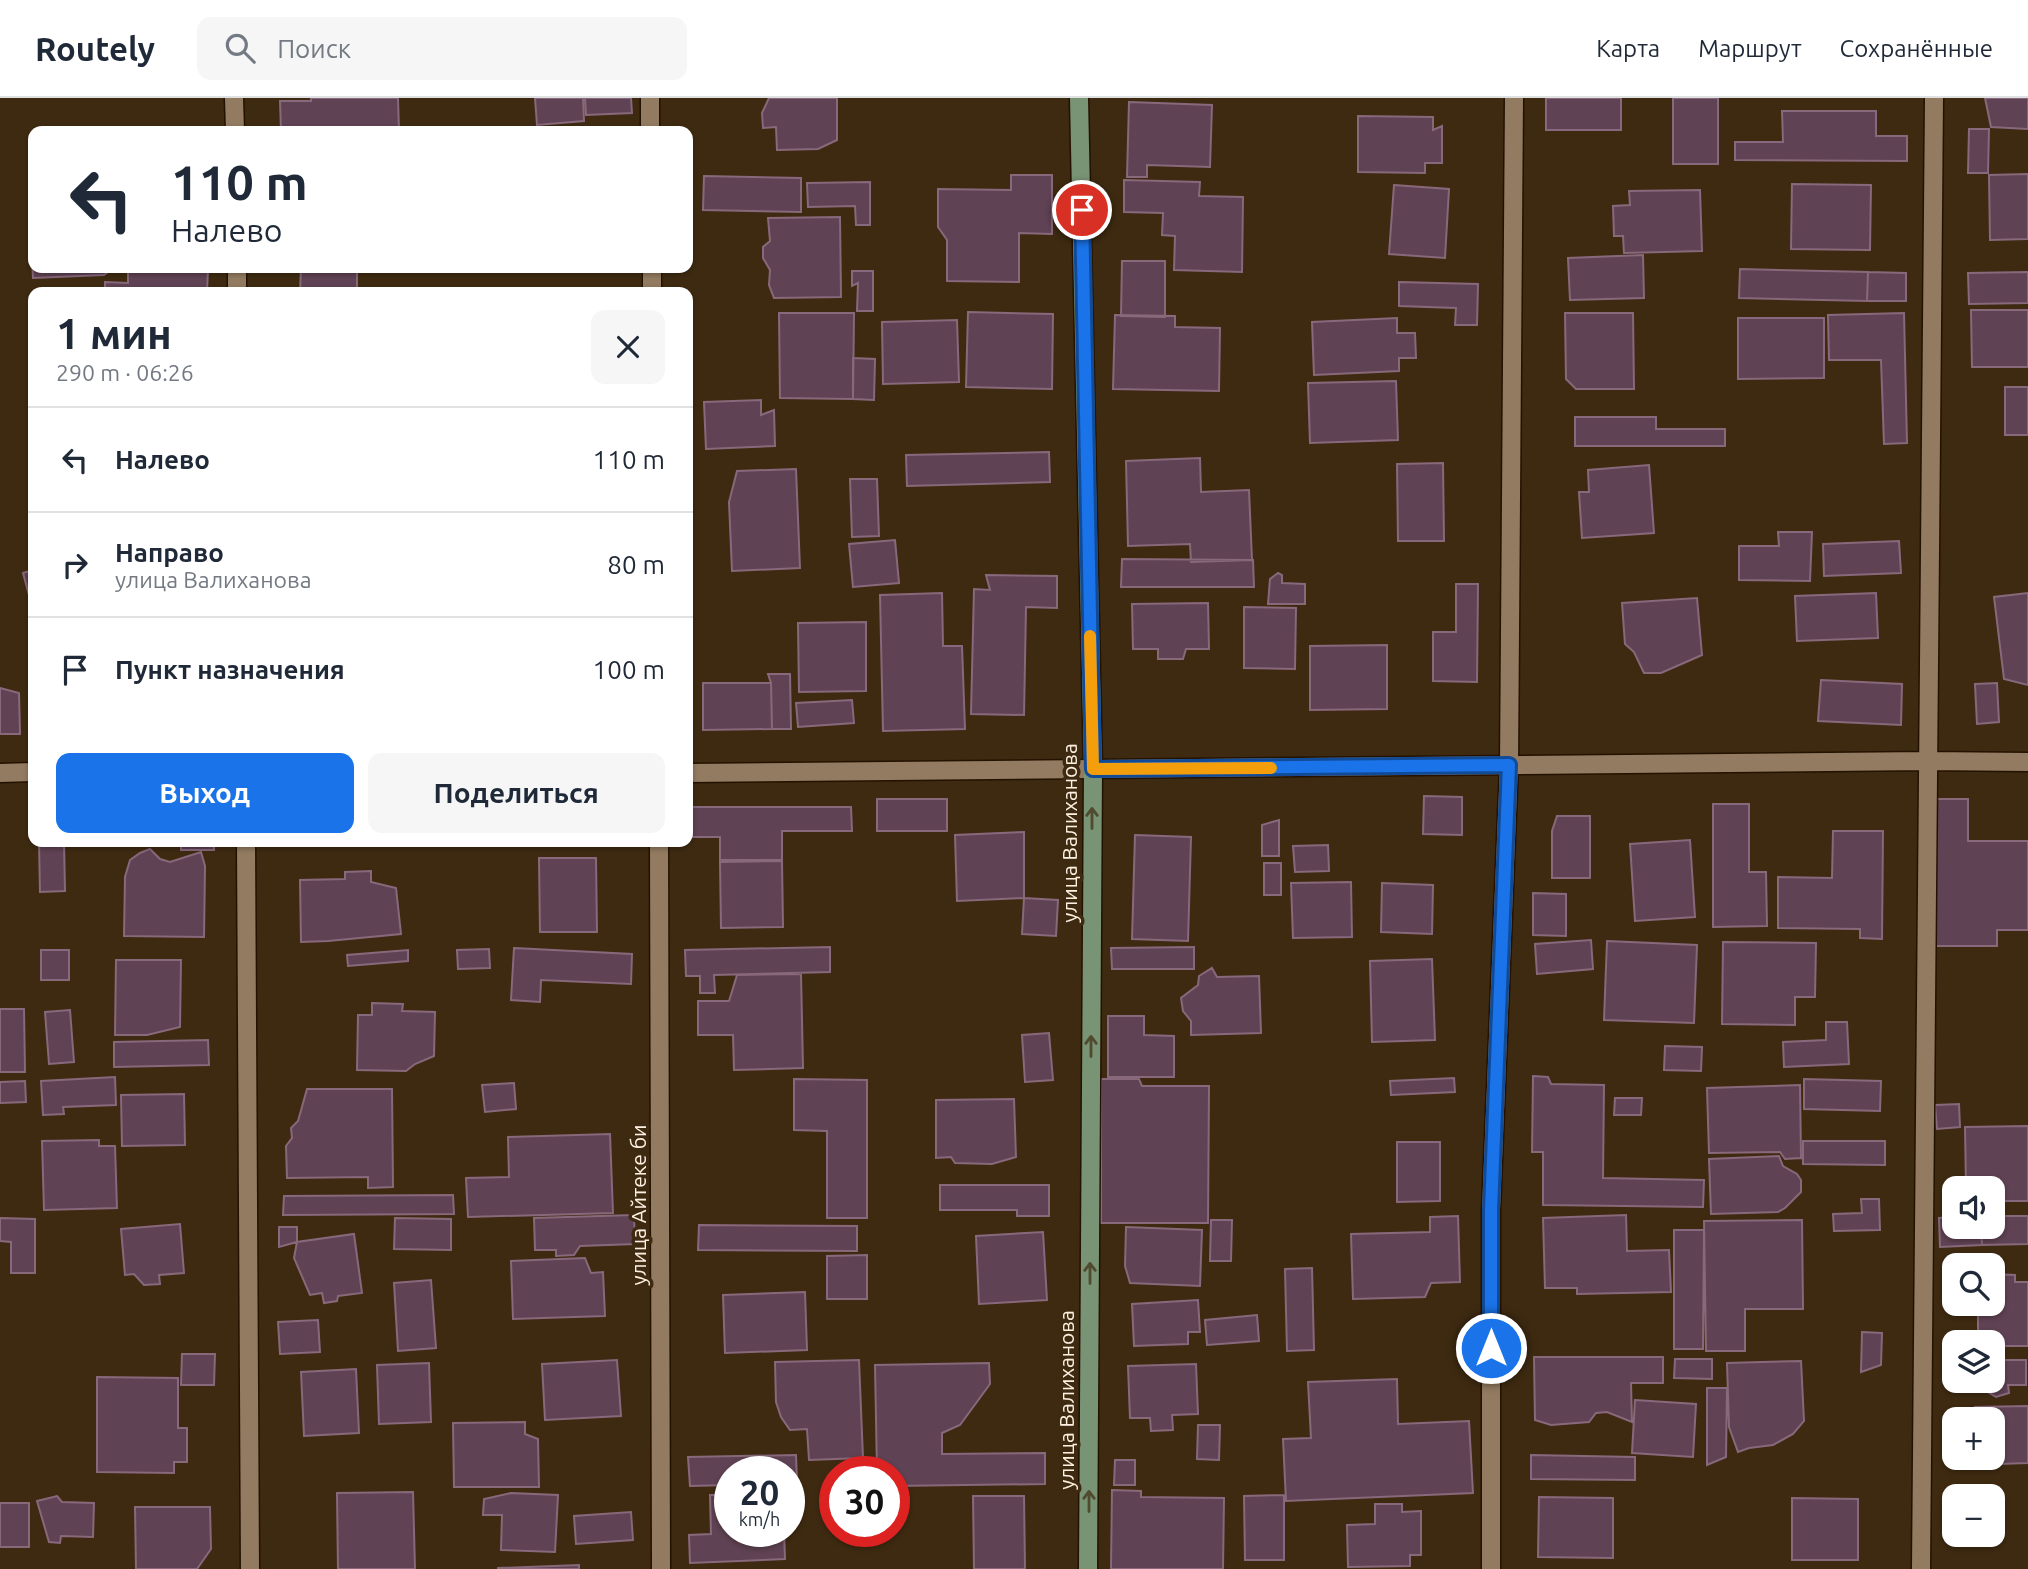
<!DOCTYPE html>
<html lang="ru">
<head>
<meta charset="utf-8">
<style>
	:root { --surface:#fff; --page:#f6f6f7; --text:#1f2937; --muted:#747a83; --line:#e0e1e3; --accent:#1a73e8 }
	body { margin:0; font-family:Ubuntu,sans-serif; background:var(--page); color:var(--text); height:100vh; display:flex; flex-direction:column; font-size:26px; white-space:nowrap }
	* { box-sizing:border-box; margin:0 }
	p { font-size:23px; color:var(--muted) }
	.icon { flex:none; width:38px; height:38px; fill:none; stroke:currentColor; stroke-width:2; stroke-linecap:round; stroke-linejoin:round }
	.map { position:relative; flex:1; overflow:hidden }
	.details { position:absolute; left:28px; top:189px; width:665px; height:560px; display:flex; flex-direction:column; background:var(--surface); border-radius:14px; box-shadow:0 2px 5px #0004 }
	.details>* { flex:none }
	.hud { position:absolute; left:28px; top:28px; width:665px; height:147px; border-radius:14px; box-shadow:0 2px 5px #0004; background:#fff; color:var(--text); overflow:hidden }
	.tools { position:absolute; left:1942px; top:1078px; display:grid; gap:14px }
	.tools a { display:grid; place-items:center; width:63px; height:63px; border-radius:14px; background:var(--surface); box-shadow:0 2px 5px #0004; font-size:35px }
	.speed { position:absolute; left:714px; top:1358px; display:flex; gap:14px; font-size:35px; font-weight:700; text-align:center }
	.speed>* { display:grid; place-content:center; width:91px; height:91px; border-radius:50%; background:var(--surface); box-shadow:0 2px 5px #0004; line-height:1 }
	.speed small { font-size:18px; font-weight:400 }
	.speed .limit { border:10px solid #d22; background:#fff; color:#111 }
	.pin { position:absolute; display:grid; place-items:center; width:60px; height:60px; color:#fff; margin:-30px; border:4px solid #fff; border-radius:50%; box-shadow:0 2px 7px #0007 }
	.me { position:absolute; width:77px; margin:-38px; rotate:0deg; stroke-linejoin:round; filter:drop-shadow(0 0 5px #0008) }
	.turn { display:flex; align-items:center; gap:24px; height:147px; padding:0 28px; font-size:32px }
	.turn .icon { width:91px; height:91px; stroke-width:2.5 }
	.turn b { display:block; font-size:49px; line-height:60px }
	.round { display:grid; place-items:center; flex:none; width:74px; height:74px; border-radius:14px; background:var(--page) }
	.overview { display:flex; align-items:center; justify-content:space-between; height:119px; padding:0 28px }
	h1 { font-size:42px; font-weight:700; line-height:52px }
	.action { display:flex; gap:14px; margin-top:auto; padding:14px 28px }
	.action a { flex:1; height:80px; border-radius:14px; background:var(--accent); color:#fff; font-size:28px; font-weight:700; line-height:80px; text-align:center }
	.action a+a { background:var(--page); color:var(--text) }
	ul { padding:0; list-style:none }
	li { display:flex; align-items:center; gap:21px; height:105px; padding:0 28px; border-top:2px solid var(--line) }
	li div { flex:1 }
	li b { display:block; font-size:26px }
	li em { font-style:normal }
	header { display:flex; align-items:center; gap:42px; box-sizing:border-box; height:98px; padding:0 35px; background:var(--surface); border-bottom:2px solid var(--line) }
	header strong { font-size:33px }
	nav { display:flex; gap:38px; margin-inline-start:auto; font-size:24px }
	.search { width:490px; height:63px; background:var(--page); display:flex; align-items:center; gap:18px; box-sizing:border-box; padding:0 24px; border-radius:14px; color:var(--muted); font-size:26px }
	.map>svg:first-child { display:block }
	.building { fill:#5f4253; stroke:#88687b; stroke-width:2 }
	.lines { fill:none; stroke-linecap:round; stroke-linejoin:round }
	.street-casing { stroke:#241200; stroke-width:21 }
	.secondary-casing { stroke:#241200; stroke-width:21 }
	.street { stroke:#927b60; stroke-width:18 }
	.secondary { stroke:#799475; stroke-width:18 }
	.oneway { stroke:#504a2f }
	.route-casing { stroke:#114b97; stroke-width:18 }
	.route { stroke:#1a73e8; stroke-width:12 }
	.slow { stroke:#f59e0b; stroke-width:12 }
	.labels { text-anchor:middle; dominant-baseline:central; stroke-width:7; stroke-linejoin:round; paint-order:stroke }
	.street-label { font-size:21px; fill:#fdf0e1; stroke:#3e2a11 }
</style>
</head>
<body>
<header>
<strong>Routely</strong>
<div class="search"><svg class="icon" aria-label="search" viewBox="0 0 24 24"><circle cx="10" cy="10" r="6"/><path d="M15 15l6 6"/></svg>Поиск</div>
<nav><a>Карта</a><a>Маршрут</a><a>Сохранённые</a></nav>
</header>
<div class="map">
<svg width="2028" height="1471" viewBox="0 0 2028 1471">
	<rect width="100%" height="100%" fill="#3e2a11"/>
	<path class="building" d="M 311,0 L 398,0 L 399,33 L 281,33 L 280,3 L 311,3 Z
		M 535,0 L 583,0 L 584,23 L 537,27 Z
		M 585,0 L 631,0 L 632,15 L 586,17 Z
		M 769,0 L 837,0 L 837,42 L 818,51 L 777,52 L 776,29 L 763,30 L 762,15 Z
		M 1546,0 L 1621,0 L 1621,32 L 1546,32 Z
		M 1673,0 L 1718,0 L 1718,66 L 1673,66 Z
		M 1985,0 L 2028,0 L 2028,31 L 1991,29 Z
		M 1129,4 L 1212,7 L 1210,69 L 1147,67 L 1147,79 L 1127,79 Z
		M 1782,13 L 1876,13 L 1876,38 L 1907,38 L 1907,63 L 1735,62 L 1735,44 L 1783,44 Z
		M 1358,18 L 1433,19 L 1433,32 L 1442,28 L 1442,65 L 1425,65 L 1425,75 L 1358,74 Z
		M 1969,31 L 1989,31 L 1988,75 L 1968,75 Z
		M 2028,76 L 2028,141 L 1990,142 L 1989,77 Z
		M 1011,77 L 1052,77 L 1052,136 L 1019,135 L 1019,184 L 947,183 L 947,142 L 938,129 L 938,91 L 1011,92 Z
		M 704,78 L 801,80 L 801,114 L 703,112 Z
		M 1124,82 L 1200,84 L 1199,98 L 1243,99 L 1242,174 L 1174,172 L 1175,138 L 1162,137 L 1163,115 L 1124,114 Z
		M 870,84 L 870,127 L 856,127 L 855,108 L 808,109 L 807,85 Z
		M 1792,86 L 1871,87 L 1870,152 L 1791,151 Z
		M 1394,87 L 1449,91 L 1445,160 L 1389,156 Z
		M 1700,92 L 1702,153 L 1624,155 L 1623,138 L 1614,138 L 1613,108 L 1630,107 L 1629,93 Z
		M 29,108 L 33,108 L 33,170 L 113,170 L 104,177 L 33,180 Z
		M 840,119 L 841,199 L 774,200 L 769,187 L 770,172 L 763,160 L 763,149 L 770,143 L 768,120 Z
		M 1643,157 L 1644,200 L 1570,202 L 1568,160 Z
		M 1122,163 L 1165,163 L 1165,219 L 1121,218 Z
		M 128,170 L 187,170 L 186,172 L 208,172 L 207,194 L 105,194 L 105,184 L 128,185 Z
		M 301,170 L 357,170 L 357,194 L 300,194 Z
		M 1740,171 L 1868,174 L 1867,203 L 1739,200 Z
		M 852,173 L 873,173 L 873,213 L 857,213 L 858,185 L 852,188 Z
		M 1868,174 L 1906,175 L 1906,203 L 1867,203 Z
		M 2028,174 L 2028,205 L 1969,206 L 1968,175 Z
		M 1399,184 L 1478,186 L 1477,227 L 1455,227 L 1456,210 L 1399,208 Z
		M 1971,212 L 2028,212 L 2028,269 L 1972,269 Z
		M 968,214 L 1053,216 L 1052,291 L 966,289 Z
		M 779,215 L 854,215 L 853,301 L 780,300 Z
		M 1565,215 L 1633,215 L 1634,291 L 1576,291 L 1566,281 Z
		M 1904,215 L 1907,345 L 1884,346 L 1881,262 L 1829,262 L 1828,217 Z
		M 1115,217 L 1175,218 L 1175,229 L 1220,230 L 1219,293 L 1113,291 Z
		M 1397,220 L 1397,235 L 1415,235 L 1416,260 L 1399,260 L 1399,273 L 1314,277 L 1312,224 Z
		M 1738,220 L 1824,220 L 1824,280 L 1738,281 Z
		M 957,222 L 959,284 L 883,286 L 882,224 Z
		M 33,258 L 33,286 L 29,286 L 29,259 Z
		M 853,260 L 875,261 L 874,302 L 853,301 Z
		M 1396,283 L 1398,342 L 1310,345 L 1308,285 Z
		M 2005,289 L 2028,289 L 2028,337 L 2005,337 Z
		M 761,302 L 761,317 L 774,312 L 775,348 L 706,351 L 704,304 Z
		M 1575,319 L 1656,319 L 1656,331 L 1725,331 L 1725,348 L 1575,348 Z
		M 1049,354 L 1050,384 L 907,388 L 906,357 Z
		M 1200,360 L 1201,394 L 1249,392 L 1252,462 L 1191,464 L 1190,446 L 1128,448 L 1126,363 Z
		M 1443,365 L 1444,443 L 1398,443 L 1397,366 Z
		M 1649,367 L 1654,435 L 1582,440 L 1579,394 L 1589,394 L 1588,372 Z
		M 796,371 L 800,470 L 732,473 L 729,404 L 737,373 Z
		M 850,381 L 877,381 L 879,438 L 852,439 Z
		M 1778,434 L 1812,434 L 1810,483 L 1739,482 L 1739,448 L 1779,448 Z
		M 895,442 L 899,485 L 853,489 L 849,446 Z
		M 1899,443 L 1901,475 L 1824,478 L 1823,446 Z
		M 1122,461 L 1253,462 L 1254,489 L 1121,489 Z
		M 33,472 L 33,507 L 32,508 L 23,475 Z
		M 1278,475 L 1282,477 L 1282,485 L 1305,486 L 1305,506 L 1268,506 L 1270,481 Z
		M 986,477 L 1057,478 L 1057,510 L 1026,509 L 1024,617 L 971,616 L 974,491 L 990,492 Z
		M 1456,486 L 1478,486 L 1477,584 L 1433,583 L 1433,534 L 1456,534 Z
		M 942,495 L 943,548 L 962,548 L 965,631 L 883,633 L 880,497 Z
		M 1876,495 L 1878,540 L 1797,543 L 1795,498 Z
		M 2028,495 L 2028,587 L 2004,581 L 1994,499 Z
		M 1697,500 L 1702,557 L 1661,575 L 1644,575 L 1634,554 L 1625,546 L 1622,505 Z
		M 1208,505 L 1209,551 L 1186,551 L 1183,561 L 1158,561 L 1158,551 L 1133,551 L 1132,506 Z
		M 1244,509 L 1296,510 L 1295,571 L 1244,570 Z
		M 866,524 L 866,593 L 799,594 L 798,525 Z
		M 1387,547 L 1387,611 L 1310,612 L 1310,548 Z
		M 768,576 L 790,576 L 791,631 L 772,631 L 771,585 Z
		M 1821,582 L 1902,586 L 1901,627 L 1818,623 Z
		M 703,585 L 771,585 L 772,631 L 703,632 Z
		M 1997,585 L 1999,624 L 1977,626 L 1975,586 Z
		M 0,590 L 19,595 L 20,636 L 0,636 Z
		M 29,595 L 33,595 L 33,628 L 32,628 Z
		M 852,602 L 854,625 L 798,629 L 796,605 Z
		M 1424,698 L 1462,699 L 1462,737 L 1423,736 Z
		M 877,701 L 947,701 L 947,733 L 877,733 Z
		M 1934,701 L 1968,701 L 1968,743 L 2028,743 L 2028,832 L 1997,832 L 1997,848 L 1935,848 Z
		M 1713,706 L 1749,706 L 1749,774 L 1766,774 L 1767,828 L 1713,829 Z
		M 691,709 L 851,709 L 852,733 L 782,733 L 782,762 L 720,762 L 720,739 L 692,739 Z
		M 1557,718 L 1590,718 L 1590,780 L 1552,780 L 1552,733 Z
		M 1279,722 L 1279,758 L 1262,758 L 1262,727 Z
		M 1833,733 L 1883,733 L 1882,841 L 1860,840 L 1860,831 L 1778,830 L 1778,779 L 1832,780 Z
		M 1024,734 L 1024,800 L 957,803 L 955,737 Z
		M 1135,737 L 1191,739 L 1188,843 L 1132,841 Z
		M 1690,742 L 1695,819 L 1635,823 L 1630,746 Z
		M 39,744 L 64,744 L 65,793 L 40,794 Z
		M 181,744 L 214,744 L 214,752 L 181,752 Z
		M 1328,747 L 1329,773 L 1295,774 L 1293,748 Z
		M 150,751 L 160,761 L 170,764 L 201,754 L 205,768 L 204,839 L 124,838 L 125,779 L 130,762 L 140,755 Z
		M 539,760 L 596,760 L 597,834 L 540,834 Z
		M 782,763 L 783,829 L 721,830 L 720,764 Z
		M 1264,765 L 1281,765 L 1281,797 L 1264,797 Z
		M 371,773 L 371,784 L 396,790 L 401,836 L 328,843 L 301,844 L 300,782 L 345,781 L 345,774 Z
		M 1351,784 L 1352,839 L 1293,840 L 1291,785 Z
		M 1382,785 L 1433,787 L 1432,836 L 1381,834 Z
		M 1533,795 L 1566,796 L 1566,838 L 1533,837 Z
		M 1024,800 L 1058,802 L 1056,838 L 1022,836 Z
		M 1591,842 L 1593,871 L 1537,876 L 1535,846 Z
		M 1607,843 L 1697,847 L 1694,925 L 1604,922 Z
		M 1723,844 L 1816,845 L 1815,899 L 1795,899 L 1795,927 L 1722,926 Z
		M 830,849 L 830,874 L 714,877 L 715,895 L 700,895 L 700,878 L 686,878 L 685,852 Z
		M 1194,849 L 1194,871 L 1112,871 L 1111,850 Z
		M 514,850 L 632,856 L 631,886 L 541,882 L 540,904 L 511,902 Z
		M 489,851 L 490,870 L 458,871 L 457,852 Z
		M 41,852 L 69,852 L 69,882 L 41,882 Z
		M 408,852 L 408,863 L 348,868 L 347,857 Z
		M 1432,861 L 1435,942 L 1372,944 L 1370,863 Z
		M 116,862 L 181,862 L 180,929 L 147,937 L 115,937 Z
		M 1212,870 L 1217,879 L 1259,878 L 1261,935 L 1191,937 L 1191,923 L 1183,913 L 1181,900 L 1198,887 L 1199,878 Z
		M 801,876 L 803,970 L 734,972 L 733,937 L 698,937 L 698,903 L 729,903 L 737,877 Z
		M 372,905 L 403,906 L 402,913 L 435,914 L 434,958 L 415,966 L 406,973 L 357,972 L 358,917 L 372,917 Z
		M 0,911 L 24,911 L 25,974 L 0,974 Z
		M 70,912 L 74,964 L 49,966 L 45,914 Z
		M 1108,918 L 1144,918 L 1144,937 L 1174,938 L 1174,979 L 1108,979 Z
		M 1826,924 L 1847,924 L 1849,966 L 1784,969 L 1783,944 L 1826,942 Z
		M 1049,935 L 1053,982 L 1025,984 L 1022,937 Z
		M 208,942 L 209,967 L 114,969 L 114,944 Z
		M 1665,948 L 1702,949 L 1701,973 L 1664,972 Z
		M 1533,978 L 1548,979 L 1551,986 L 1604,987 L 1603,1080 L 1704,1082 L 1703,1109 L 1543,1107 L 1543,1054 L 1532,1054 Z
		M 115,979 L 116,1007 L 63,1009 L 64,1016 L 43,1017 L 41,983 Z
		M 1454,980 L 1455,994 L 1391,997 L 1390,983 Z
		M 794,981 L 867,982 L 867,1120 L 827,1120 L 827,1033 L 794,1032 Z
		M 1101,981 L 1139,981 L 1142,988 L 1209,988 L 1208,1125 L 1101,1125 Z
		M 1804,981 L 1881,983 L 1880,1013 L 1804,1011 Z
		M 25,983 L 26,1004 L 0,1005 L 0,984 Z
		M 514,985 L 516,1011 L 485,1014 L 482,987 Z
		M 1800,987 L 1801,1060 L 1785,1061 L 1780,1054 L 1709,1055 L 1707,990 Z
		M 307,991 L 392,991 L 393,1089 L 368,1090 L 368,1079 L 287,1080 L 286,1048 L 292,1040 L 291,1030 L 298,1023 Z
		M 184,996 L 185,1047 L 122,1048 L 121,997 Z
		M 1615,1000 L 1642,1000 L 1641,1017 L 1614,1017 Z
		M 1014,1001 L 1016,1059 L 992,1066 L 955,1065 L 951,1059 L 936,1060 L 936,1002 Z
		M 1959,1006 L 1960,1029 L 1937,1031 L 1935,1007 Z
		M 2028,1028 L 2028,1103 L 1993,1103 L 1993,1090 L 1966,1090 L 1965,1029 Z
		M 610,1036 L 613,1115 L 468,1119 L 466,1080 L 509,1079 L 508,1039 Z
		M 99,1042 L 99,1048 L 115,1048 L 117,1110 L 44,1112 L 42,1043 Z
		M 1803,1043 L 1885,1043 L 1885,1067 L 1803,1066 Z
		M 1397,1044 L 1440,1044 L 1440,1103 L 1397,1104 Z
		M 1779,1058 L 1783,1068 L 1797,1076 L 1801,1082 L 1801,1094 L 1785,1110 L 1778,1114 L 1711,1116 L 1709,1061 Z
		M 940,1087 L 1049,1087 L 1049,1118 L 1017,1118 L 1017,1112 L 940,1112 Z
		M 453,1097 L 454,1116 L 283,1117 L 284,1098 Z
		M 1861,1101 L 1879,1101 L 1880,1132 L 1834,1133 L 1833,1116 L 1862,1115 Z
		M 634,1117 L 635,1146 L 580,1148 L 574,1157 L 556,1158 L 556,1152 L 535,1152 L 534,1120 Z
		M 1626,1117 L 1627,1153 L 1669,1152 L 1671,1194 L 1577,1196 L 1577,1190 L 1545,1190 L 1543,1120 Z
		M 1458,1118 L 1460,1184 L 1431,1185 L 1425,1199 L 1353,1201 L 1351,1136 L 1430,1134 L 1430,1119 Z
		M 1993,1118 L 2028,1118 L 2028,1146 L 1982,1147 L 1981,1129 L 1993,1129 Z
		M 1955,1119 L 1955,1129 L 1981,1129 L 1982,1147 L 1940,1149 L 1939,1120 Z
		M 0,1120 L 35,1121 L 35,1175 L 11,1175 L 11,1144 L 0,1143 Z
		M 395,1120 L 451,1121 L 451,1152 L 394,1151 Z
		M 1211,1122 L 1232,1122 L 1231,1163 L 1210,1163 Z
		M 1802,1122 L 1803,1211 L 1745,1211 L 1745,1253 L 1706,1253 L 1704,1123 Z
		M 180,1126 L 184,1175 L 159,1177 L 160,1186 L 144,1187 L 134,1176 L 125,1177 L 121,1131 Z
		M 699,1127 L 857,1128 L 857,1153 L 698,1152 Z
		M 279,1129 L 297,1129 L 297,1144 L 279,1149 Z
		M 1126,1129 L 1202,1132 L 1200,1188 L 1130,1185 L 1125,1168 Z
		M 1674,1132 L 1704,1132 L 1703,1251 L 1674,1251 Z
		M 1043,1134 L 1047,1202 L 979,1206 L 976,1138 Z
		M 354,1136 L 362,1195 L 338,1198 L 337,1203 L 324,1205 L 322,1195 L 310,1197 L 294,1160 L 297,1144 Z
		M 867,1157 L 867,1201 L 827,1201 L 827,1158 Z
		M 585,1160 L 591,1175 L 603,1174 L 605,1218 L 513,1221 L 511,1163 Z
		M 1312,1170 L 1314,1252 L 1287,1253 L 1285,1171 Z
		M 1993,1176 L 2015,1177 L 2015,1184 L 2028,1184 L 2028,1248 L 1993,1248 L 1993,1244 L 1978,1244 L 1978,1206 L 1993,1206 Z
		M 431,1182 L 436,1250 L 398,1253 L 394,1185 Z
		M 805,1194 L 807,1252 L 725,1255 L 723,1197 Z
		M 1198,1202 L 1200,1234 L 1188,1234 L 1188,1246 L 1134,1248 L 1132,1206 Z
		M 1257,1217 L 1259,1243 L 1207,1247 L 1205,1222 Z
		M 318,1222 L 320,1254 L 280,1256 L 278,1224 Z
		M 1862,1234 L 1882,1235 L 1881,1267 L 1861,1274 Z
		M 182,1256 L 215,1256 L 214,1287 L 181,1287 Z
		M 1534,1259 L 1663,1259 L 1663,1285 L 1631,1285 L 1632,1324 L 1607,1314 L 1596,1315 L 1589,1324 L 1551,1327 L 1535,1322 Z
		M 1675,1261 L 1712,1261 L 1712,1281 L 1674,1280 Z
		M 617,1262 L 621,1318 L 545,1322 L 542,1266 Z
		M 859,1262 L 863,1360 L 809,1362 L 807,1331 L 790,1332 L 781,1319 L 776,1304 L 775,1264 Z
		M 1993,1262 L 2026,1262 L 2026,1287 L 2008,1287 L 2009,1295 L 1996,1299 L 1986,1293 L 1986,1287 L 1968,1288 L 1968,1283 L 1993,1283 Z
		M 1801,1263 L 1804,1323 L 1793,1336 L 1773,1347 L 1749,1350 L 1738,1354 L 1729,1329 L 1727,1265 Z
		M 429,1265 L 431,1324 L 379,1326 L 377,1267 Z
		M 989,1265 L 990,1286 L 960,1327 L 942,1335 L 942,1356 L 1045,1355 L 1045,1386 L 894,1388 L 894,1374 L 877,1374 L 875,1267 Z
		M 1196,1266 L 1198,1316 L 1172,1317 L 1173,1332 L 1151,1333 L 1150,1320 L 1130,1320 L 1128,1268 Z
		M 356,1271 L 359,1335 L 304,1338 L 301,1274 Z
		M 97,1279 L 178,1280 L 178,1330 L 187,1330 L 187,1364 L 174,1364 L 174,1375 L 97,1374 Z
		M 1397,1281 L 1398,1326 L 1469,1323 L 1473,1395 L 1286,1403 L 1283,1341 L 1311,1340 L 1308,1284 Z
		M 1707,1290 L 1727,1290 L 1726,1359 L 1707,1367 Z
		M 1635,1302 L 1696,1306 L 1693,1359 L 1632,1355 Z
		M 2028,1308 L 2028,1365 L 1969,1367 L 1968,1360 L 1993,1360 L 1993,1321 L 1971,1321 L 1975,1309 Z
		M 525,1324 L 525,1336 L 538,1341 L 539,1389 L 454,1389 L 453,1325 Z
		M 1198,1327 L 1220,1327 L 1219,1362 L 1197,1361 Z
		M 796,1357 L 797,1386 L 789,1386 L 789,1374 L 730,1374 L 730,1387 L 690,1388 L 688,1359 Z
		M 1531,1357 L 1635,1359 L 1635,1382 L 1531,1381 Z
		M 1115,1362 L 1135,1362 L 1135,1387 L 1114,1387 Z
		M 1112,1392 L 1141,1393 L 1141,1399 L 1224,1400 L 1223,1471 L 1111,1471 Z
		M 413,1394 L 415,1471 L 338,1471 L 337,1395 Z
		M 511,1395 L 558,1397 L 555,1454 L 501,1452 L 502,1417 L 483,1417 L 484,1401 Z
		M 710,1397 L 730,1397 L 730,1433 L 784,1433 L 785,1461 L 690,1465 L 689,1437 L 711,1436 Z
		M 1284,1397 L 1284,1462 L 1245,1462 L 1244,1398 Z
		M 57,1398 L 62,1404 L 94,1405 L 93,1439 L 61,1438 L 60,1445 L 49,1444 L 37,1403 Z
		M 973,1398 L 1024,1398 L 1025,1471 L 974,1471 Z
		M 1539,1399 L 1613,1400 L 1613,1460 L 1538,1459 Z
		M 1792,1400 L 1858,1401 L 1858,1462 L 1792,1462 Z
		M 0,1405 L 29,1405 L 29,1449 L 0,1449 Z
		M 1375,1406 L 1402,1406 L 1402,1414 L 1421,1413 L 1421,1457 L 1410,1457 L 1410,1468 L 1348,1469 L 1347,1427 L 1375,1426 Z
		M 135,1409 L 210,1409 L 211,1451 L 197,1471 L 136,1471 Z
		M 631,1414 L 633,1442 L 576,1446 L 574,1418 Z
		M 579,1467 L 579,1471 L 498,1471 L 498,1470 Z"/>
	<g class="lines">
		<g class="street-casing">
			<path id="street" d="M 234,0 L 235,33
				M 650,0 L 650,33
				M 237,170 L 237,194
				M 652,170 L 652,194
				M 0,675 L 33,674
				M 688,675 L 1927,663 L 2028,664
				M 246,744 L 250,1471
				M 659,744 L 661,1471
				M 1491,1471 L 1491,1112 L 1509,667 L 1514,0
				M 1921,1471 L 1934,0"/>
		</g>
		<g class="secondary-casing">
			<path id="secondary" d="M 1079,0 L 1093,671 L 1088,1471"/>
		</g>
		<use href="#street" class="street"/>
		<use href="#secondary" class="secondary"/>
	</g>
	<defs><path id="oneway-shaft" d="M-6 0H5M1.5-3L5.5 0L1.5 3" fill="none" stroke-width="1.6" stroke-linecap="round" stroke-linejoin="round" transform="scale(1.75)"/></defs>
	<g class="oneway">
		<use href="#oneway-shaft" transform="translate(1092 720) rotate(-90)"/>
		<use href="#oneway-shaft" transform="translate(1091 948) rotate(-90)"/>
		<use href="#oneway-shaft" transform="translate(1090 1175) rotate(-90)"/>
		<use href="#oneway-shaft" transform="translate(1089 1403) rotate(-90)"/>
	</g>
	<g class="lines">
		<g class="route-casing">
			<path id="route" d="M 1082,112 L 1093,671 L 1509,667 L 1491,1112 L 1491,1250"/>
		</g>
		<use href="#route" class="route"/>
		<path class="slow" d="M 1090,538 L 1093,671 L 1271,670"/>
	</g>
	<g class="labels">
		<g class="street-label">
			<text transform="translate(1069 735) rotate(-90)">улица Валиханова</text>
			<text transform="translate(638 1107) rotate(-90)">улица Айтеке би</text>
			<text transform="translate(1066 1302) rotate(-90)">улица Валиханова</text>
		</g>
	</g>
</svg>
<div class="tools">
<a><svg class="icon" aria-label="sound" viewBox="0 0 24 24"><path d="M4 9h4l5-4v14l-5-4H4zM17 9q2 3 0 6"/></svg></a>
<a><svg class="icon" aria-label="search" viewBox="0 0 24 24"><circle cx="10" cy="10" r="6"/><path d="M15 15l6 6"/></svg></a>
<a><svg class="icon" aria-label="layers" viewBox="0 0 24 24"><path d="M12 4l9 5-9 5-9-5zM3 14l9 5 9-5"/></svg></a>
<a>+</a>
<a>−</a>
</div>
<div class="speed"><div>20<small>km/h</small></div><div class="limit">30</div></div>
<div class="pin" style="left:1082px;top:112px;background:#d93025"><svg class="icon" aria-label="arrive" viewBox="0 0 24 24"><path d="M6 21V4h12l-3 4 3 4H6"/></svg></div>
<svg class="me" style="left:1491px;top:1250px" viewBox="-20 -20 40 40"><circle r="17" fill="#1a73e8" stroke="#fff" stroke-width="3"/><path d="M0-11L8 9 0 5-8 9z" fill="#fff"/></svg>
<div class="hud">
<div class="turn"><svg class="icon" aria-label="left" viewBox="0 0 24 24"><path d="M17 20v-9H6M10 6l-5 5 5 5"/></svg><div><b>110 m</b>Налево</div></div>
</div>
<section class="details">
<div class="overview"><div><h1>1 мин</h1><p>290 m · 06:26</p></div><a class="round"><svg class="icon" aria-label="close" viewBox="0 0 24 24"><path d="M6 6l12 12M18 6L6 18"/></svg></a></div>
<ul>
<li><svg class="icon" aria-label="left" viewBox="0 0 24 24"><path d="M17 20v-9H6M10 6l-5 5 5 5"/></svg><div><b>Налево</b></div><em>110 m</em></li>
<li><svg class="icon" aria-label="right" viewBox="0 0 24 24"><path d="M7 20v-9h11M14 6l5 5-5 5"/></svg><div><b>Направо</b><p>улица Валиханова</p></div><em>80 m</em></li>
<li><svg class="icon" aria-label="arrive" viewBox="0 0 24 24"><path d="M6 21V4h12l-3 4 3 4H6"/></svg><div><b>Пункт назначения</b></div><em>100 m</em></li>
</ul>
<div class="action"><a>Выход</a><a>Поделиться</a></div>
</section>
</div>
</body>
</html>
